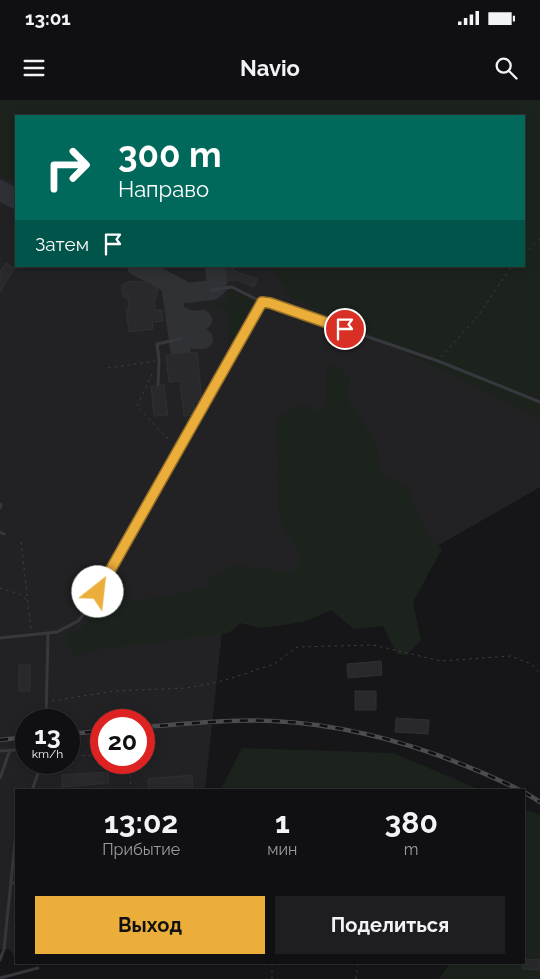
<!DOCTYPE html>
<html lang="ru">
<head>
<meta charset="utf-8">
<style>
	:root { --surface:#101012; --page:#1e1e20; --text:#f1f3f6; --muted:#9c9d9f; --line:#303032; --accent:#ebae3b }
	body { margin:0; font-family:Raleway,sans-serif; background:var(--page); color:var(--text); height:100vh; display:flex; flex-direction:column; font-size:19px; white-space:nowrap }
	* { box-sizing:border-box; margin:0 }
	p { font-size:16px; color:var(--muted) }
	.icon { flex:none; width:28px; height:28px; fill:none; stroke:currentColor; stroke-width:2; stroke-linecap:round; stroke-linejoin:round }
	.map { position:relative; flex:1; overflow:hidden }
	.sheet { position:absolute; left:15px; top:689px; width:510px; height:175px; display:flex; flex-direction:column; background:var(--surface); border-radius:0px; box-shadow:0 2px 12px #0003,0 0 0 1px var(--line) }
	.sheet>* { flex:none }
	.guide { position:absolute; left:15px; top:15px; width:510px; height:152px; border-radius:0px; box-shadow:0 2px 12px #0003,0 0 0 1px var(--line); background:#00695c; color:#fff; overflow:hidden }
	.speed { position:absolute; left:15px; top:609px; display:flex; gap:10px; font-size:25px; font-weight:700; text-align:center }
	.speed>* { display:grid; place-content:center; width:65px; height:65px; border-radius:50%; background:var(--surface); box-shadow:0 2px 12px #0003,0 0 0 1px var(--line); line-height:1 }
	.speed small { font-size:12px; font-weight:400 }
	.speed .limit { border:8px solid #d22; background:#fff; color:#111 }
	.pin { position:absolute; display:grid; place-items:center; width:42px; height:42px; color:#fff; margin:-21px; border:2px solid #fff; border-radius:50%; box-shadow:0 1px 5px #0007 }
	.me { position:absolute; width:55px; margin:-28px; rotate:29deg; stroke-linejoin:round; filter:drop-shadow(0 0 4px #0008) }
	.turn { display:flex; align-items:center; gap:18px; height:105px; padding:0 20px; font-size:22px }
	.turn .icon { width:65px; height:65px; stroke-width:2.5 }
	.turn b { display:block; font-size:35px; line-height:42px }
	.then { display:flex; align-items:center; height:48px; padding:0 20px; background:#0003; gap:10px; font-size:19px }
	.eta { display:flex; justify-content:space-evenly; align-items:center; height:85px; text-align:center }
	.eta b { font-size:30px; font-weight:700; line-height:35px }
	.primary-button { display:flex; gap:10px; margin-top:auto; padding:10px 20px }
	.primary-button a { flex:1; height:58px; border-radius:0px; background:var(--accent); color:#111; font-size:20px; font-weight:700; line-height:58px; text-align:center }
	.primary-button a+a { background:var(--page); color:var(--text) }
	.status { display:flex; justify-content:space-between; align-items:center; height:35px; padding:0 25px; background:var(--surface); direction:ltr }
	.status svg { height:14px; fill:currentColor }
	header { display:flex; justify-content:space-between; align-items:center; height:65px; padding:0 20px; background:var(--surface); font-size:22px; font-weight:700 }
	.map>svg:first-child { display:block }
	.built { fill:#222225; fill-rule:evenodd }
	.green { fill:#1c231d }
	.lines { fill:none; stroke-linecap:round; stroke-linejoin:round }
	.taxiway { stroke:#303135; stroke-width:20 }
	.building { fill:#29292c; stroke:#303034 }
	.path { stroke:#3d3f44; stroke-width:1; stroke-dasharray:2.5 4; stroke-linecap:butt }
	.service { stroke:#37383d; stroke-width:3 }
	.rail-casing { stroke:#4a4c52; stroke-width:4.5 }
	.rail { stroke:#111113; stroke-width:2.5; stroke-dasharray:8; stroke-linecap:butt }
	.route-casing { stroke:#997126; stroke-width:12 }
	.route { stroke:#ebae3b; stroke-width:9 }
</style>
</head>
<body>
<div class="status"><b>13:01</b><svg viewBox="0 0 49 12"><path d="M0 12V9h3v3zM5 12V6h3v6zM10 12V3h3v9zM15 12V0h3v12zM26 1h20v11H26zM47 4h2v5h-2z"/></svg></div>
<header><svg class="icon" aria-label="menu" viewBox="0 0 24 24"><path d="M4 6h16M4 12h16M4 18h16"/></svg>Navio<svg class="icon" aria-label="search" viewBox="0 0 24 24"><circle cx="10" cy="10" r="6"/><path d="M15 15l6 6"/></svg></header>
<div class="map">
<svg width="540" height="879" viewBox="0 0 540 879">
	<rect width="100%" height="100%" fill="#161618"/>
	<path class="built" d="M 0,0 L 540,0 L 540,387 L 392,472 L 225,504 L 205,690 L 16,690 L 16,859 L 9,849 L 0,849 ZM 16,16 L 524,16 L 524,166 L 16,166 ZM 26,620 L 69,620 L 69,662 L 26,662 ZM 101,620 L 144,620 L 144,662 L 101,662 Z"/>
	<path class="green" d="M 0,0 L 540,0 L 540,318 L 287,195 L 274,166 L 524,166 L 524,16 L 16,16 L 16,84 L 0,75 Z
		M 235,187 L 256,197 L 229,246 L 227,208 L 217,208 L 217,202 L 228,201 L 227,188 Z
		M 337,265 L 350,279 L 347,299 L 376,343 L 381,374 L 407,387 L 427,435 L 442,449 L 413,502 L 421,540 L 407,555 L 397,554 L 383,526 L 354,529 L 331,510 L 304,522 L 260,528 L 240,523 L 229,533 L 94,550 L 80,556 L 73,554 L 65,541 L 66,534 L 79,531 L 101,510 L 114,505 L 206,489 L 208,480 L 233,465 L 292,473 L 299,467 L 302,457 L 282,426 L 278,407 L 277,319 L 302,303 L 319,312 L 326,306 L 327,266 Z
		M 242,648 L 393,653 L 481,690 L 221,690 L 222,687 Z
		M 524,708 L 540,715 L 540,879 L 439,879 L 448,866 L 443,863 L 524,862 Z"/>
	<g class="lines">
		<path class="taxiway" d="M 0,90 L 16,99
			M 137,166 L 188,193 L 212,190 L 216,187 L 217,183 L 215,169
			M 171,185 L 181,254
			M 176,214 L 190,221 L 202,220
			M 179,231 L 192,239 L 203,239"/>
	</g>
	<path class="building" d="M 6,163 L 15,168 L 0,192 L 0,172 Z
		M 233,166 L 234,171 L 257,179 L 254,187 L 238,180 L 227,181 L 226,167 Z
		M 130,181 L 151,183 L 157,188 L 157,197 L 154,200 L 155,210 L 162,210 L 163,221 L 152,222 L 153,229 L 129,232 L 126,209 L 129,209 L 128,199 L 124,197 L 122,192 L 122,186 L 125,183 Z
		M 197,252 L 202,301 L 194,302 L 194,315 L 184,316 L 180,281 L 169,282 L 166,255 Z
		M 161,285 L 164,285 L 168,315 L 154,316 L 151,286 L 155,286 L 158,288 Z
		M 381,561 L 382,575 L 348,578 L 347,564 Z
		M 19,565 L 30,565 L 30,591 L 19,591 Z
		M 355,591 L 376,591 L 376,610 L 355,610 Z
		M 396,618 L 429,620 L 428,634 L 395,632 Z
		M 108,672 L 109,683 L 62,687 L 62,675 Z
		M 192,675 L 193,690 L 149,690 L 148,679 Z
		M 524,859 L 540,860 L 540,870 L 522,869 Z"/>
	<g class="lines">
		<path class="path" d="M 524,154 L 540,139
			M 441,257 L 478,216 L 512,166
			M 108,268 L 155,261
			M 152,274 L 137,306 L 167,338 L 171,334
			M 21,442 L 31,529
			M 0,488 L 19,494 L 27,500
			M 52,601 L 114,591 L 187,588 L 226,580 L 274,564 L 297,547 L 373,545 L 441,561 L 511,556 L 531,564 L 540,573
			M 69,655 L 94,656 L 101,658
			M 116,662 L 130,674 L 131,690
			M 272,879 L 272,862
			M 356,879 L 358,862"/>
		<path class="service" d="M 212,190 L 232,187 L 262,202 L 270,203 L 438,261 L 540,302
			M 158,285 L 159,260 L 157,244 L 180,239
			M 0,404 L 1,405 L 0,408
			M 0,432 L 4,434
			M 0,538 L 57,532 L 78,521 L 89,508 L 262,202
			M 46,620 L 48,534
			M 0,651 L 26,649
			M 0,678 L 10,650
			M 32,690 L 42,662
			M 11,783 L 16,783
			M 0,860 L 4,849 L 16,733
			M 0,878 L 38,868"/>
		<g class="rail-casing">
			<path id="rail" d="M 144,627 C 187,624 230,619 273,621 C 360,625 442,652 520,690
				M 69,634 L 101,631
				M 0,640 L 26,637
				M 524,692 L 540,702"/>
		</g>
		<use href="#rail" class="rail"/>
	</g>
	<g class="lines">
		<g class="route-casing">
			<path id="route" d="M 98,492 L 262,202 L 270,203 L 345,229"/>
		</g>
		<use href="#route" class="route"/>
	</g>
</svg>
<div class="speed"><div>13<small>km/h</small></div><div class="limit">20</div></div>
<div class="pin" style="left:345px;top:229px;background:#d93025"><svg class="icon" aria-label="arrive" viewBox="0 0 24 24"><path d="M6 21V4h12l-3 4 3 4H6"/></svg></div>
<svg class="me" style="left:98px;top:492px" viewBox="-20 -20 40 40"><circle r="19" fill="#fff"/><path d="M0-13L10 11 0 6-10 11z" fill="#ebae3b"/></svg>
<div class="guide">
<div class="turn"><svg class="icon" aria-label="right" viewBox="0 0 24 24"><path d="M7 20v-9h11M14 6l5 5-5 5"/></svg><div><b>300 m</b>Направо</div></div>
<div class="then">Затем<svg class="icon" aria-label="arrive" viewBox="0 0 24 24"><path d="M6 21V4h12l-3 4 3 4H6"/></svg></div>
</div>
<section class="sheet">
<div class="eta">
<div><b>13:02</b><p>Прибытие</p></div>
<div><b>1</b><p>мин</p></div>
<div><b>380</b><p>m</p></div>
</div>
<div class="primary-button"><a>Выход</a><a>Поделиться</a></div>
</section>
</div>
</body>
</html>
